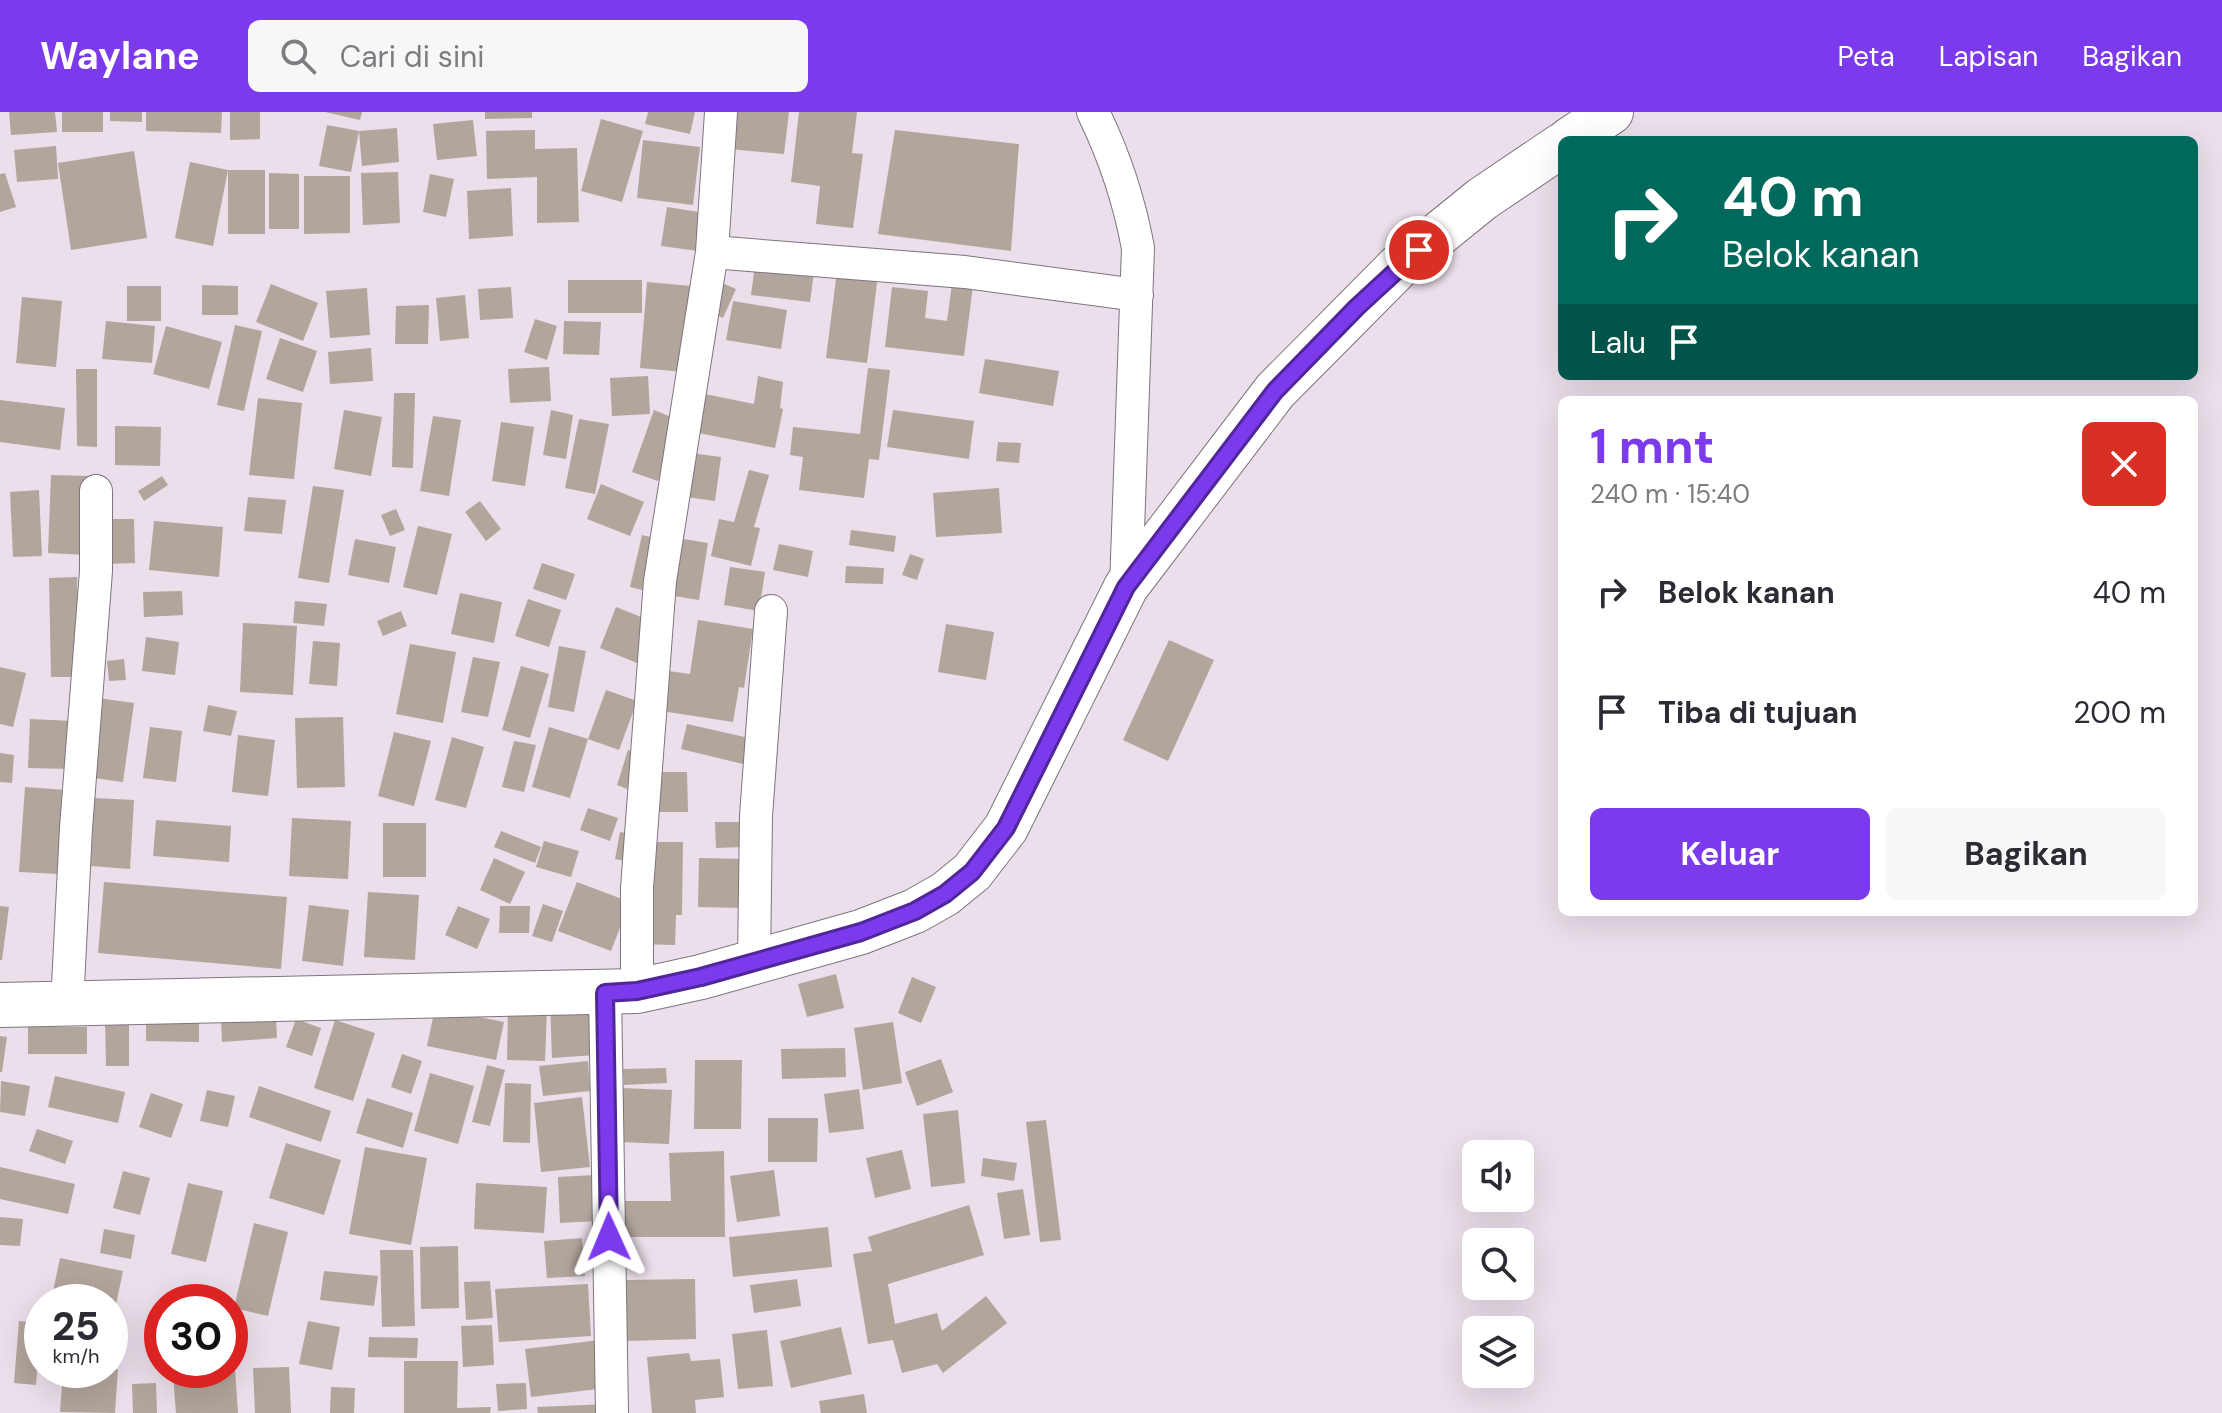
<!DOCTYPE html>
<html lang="id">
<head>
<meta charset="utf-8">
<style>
	:root { --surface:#fff; --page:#f7f7f7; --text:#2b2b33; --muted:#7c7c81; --accent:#7c3aed }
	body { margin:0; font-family:"DM Sans",sans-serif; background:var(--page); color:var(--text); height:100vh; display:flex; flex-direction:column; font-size:30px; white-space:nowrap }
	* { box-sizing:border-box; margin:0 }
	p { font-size:26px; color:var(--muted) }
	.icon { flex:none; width:44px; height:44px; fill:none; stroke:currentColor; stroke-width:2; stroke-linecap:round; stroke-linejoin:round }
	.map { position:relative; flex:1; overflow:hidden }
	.sheet { position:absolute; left:1558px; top:284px; width:640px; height:520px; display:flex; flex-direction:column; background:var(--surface); border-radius:12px; box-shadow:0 8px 32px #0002 }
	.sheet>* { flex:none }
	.top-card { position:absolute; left:1558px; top:24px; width:640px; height:244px; border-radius:12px; box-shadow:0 8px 32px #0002; background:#00695c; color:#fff; overflow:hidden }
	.tools { position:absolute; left:1462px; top:1028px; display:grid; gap:16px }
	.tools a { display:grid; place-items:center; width:72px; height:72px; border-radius:12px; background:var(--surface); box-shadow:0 8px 32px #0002; font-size:40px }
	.speed { position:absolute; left:24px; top:1172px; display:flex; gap:16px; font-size:40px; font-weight:700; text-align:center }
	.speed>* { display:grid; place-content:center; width:104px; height:104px; border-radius:50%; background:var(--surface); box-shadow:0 8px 32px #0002; line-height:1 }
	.speed small { font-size:20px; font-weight:400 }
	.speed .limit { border:12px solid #d22; background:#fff; color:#111 }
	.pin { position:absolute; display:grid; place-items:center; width:68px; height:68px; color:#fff; margin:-34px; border:4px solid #fff; border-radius:50%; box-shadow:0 2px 8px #0007 }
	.me { position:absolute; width:88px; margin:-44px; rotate:359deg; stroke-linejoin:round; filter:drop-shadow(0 0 6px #0008) }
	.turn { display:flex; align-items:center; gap:28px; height:168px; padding:0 32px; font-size:36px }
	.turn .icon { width:104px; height:104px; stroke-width:2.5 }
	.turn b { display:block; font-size:56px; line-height:68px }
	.then { display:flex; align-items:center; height:76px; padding:0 32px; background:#0003; gap:16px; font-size:30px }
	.round { display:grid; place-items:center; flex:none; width:84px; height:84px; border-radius:12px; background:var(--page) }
	.head { display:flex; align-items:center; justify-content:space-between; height:136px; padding:0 32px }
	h1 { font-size:48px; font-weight:700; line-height:60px; color:var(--accent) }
	.cta { display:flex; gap:16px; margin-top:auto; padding:16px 32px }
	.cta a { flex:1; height:92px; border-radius:12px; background:var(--accent); color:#fff; font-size:32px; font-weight:700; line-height:92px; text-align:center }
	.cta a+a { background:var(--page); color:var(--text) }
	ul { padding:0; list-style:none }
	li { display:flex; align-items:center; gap:24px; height:120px; padding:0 32px }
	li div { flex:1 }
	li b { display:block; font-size:30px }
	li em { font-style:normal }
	header { display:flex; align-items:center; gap:48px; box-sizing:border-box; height:112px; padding:0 40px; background:var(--accent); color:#fff }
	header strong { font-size:38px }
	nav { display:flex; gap:44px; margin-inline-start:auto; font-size:28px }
	.search { width:560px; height:72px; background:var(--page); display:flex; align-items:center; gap:20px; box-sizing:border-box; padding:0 28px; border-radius:12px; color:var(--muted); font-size:30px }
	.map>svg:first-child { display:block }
	.building { fill:#b2a59c }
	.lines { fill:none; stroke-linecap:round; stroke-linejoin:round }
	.street-casing { stroke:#7e747e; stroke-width:34 }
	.secondary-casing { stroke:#7e747e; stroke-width:46 }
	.street { stroke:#fff; stroke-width:32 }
	.secondary { stroke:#fff; stroke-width:44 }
	.route-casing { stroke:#51269a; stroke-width:20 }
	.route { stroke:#7c3aed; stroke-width:14 }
</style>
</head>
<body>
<header>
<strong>Waylane</strong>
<div class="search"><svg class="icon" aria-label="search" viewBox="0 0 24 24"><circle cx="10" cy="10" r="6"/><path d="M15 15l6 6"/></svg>Cari di sini</div>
<nav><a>Peta</a><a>Lapisan</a><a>Bagikan</a></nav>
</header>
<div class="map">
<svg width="2222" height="1301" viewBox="0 0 2222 1301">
	<rect width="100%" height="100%" fill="#eadfea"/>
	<path class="building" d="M 9,0 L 55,0 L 57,20 L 11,23 Z
		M 62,0 L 103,0 L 103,20 L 62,20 Z
		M 110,0 L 142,0 L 142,10 L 110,9 Z
		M 146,0 L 222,0 L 221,21 L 146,19 Z
		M 230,0 L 260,0 L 260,27 L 230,28 Z
		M 325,0 L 362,0 L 360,8 Z
		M 485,0 L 532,0 L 532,6 L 485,7 Z
		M 648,0 L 695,0 L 690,22 L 645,12 Z
		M 733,0 L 789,0 L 784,42 L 729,37 Z
		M 799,0 L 857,0 L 852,41 L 863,42 L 853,116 L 816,112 L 820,74 L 791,70 Z
		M 601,7 L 643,19 L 622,90 L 581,79 Z
		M 473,8 L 477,44 L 437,48 L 433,12 Z
		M 327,13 L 359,19 L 351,60 L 319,54 Z
		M 397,16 L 399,50 L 362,54 L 359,19 Z
		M 535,18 L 535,37 L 577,36 L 579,110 L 537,111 L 537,65 L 487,67 L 486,19 Z
		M 895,18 L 1019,32 L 1011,139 L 878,122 Z
		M 643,28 L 700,35 L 693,93 L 637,86 Z
		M 56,34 L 58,67 L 17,70 L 14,38 Z
		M 134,39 L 147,126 L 71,138 L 58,51 Z
		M 190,50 L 228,58 L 265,58 L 265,122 L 228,122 L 228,58 L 213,134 L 175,126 Z
		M 398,60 L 400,111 L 363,113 L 361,61 Z
		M 5,61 L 16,95 L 0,100 L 0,62 Z
		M 269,61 L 299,62 L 299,117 L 269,117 Z
		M 430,62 L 454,67 L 446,105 L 423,100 Z
		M 304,64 L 350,64 L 350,121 L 304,122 Z
		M 511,76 L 513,124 L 469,127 L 467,79 Z
		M 667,95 L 705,101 L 698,139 L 661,134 Z
		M 755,153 L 814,160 L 810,190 L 751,183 Z
		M 837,159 L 878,163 L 867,251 L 826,246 Z
		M 568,168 L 642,168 L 642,201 L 568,201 Z
		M 647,170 L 692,174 L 685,260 L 640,256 Z
		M 720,170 L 736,177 L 723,206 L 707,198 Z
		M 271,172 L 318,191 L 303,229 L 256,210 Z
		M 952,172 L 973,174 L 964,244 L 885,235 L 892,175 L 928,179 L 925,206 L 947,209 Z
		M 202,173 L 238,174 L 238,203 L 202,203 Z
		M 127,174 L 161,174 L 161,209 L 127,209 Z
		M 511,175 L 513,206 L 480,208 L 478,177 Z
		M 367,176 L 370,223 L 330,226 L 326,179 Z
		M 465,183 L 469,226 L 440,229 L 436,186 Z
		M 22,185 L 62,189 L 56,255 L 16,251 Z
		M 733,189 L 787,198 L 781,237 L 726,228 Z
		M 429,193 L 428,232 L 395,232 L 396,194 Z
		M 535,207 L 557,214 L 547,248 L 524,240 Z
		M 106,209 L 155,214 L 152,251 L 102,247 Z
		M 564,209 L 601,210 L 599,243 L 563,242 Z
		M 235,213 L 262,219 L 244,299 L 217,293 Z
		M 166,214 L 222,230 L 209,277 L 153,262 Z
		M 280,226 L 317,239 L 303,280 L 266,267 Z
		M 371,236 L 373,269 L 330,272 L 328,240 Z
		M 985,247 L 1059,259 L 1053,294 L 979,281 Z
		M 549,255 L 551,289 L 510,291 L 508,257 Z
		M 868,256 L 890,258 L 879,348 L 869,347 L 864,386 L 799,378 L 803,345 L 790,343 L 793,315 L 860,322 Z
		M 76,257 L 97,257 L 97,335 L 77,334 Z
		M 648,264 L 650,302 L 612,304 L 610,266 Z
		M 758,264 L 783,270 L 780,296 L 783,297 L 775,336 L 688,319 L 695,280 L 754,292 Z
		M 394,281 L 415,281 L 413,356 L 392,355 Z
		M 258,286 L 302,291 L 294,367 L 249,363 Z
		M 0,288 L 65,296 L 60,338 L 0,330 Z
		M 344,298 L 382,305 L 371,364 L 334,357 Z
		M 551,298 L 573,303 L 566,347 L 543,343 Z
		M 654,298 L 679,308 L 658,369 L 632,360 Z
		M 893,298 L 974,309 L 969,347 L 887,335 Z
		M 433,304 L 461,308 L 449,384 L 420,379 Z
		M 579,307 L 609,312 L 595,382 L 565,376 Z
		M 501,310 L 534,315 L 525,374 L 492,369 Z
		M 115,314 L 161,315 L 160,354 L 115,353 Z
		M 998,330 L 1021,331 L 1019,351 L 996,349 Z
		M 683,340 L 721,345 L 715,389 L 678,384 Z
		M 749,358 L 769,363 L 754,415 L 760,416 L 751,454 L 711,444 L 719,407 L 734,410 Z
		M 51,363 L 89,364 L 86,443 L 48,441 Z
		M 162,364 L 168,373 L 144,389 L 138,379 Z
		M 601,372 L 644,390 L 630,424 L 587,407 Z
		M 313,374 L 344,378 L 329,471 L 298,466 Z
		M 999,376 L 1002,421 L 936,425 L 933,381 Z
		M 39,378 L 42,444 L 13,445 L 10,380 Z
		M 248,385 L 286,388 L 282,422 L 244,419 Z
		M 480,389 L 501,417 L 486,429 L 465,400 Z
		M 396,397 L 405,418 L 390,424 L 381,403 Z
		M 106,407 L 134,407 L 135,451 L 107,452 Z
		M 154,409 L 223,415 L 219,465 L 149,458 Z
		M 418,414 L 452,422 L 437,483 L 403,475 Z
		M 851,418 L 896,424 L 894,440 L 849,433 Z
		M 642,423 L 659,427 L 646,479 L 630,475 Z
		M 671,425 L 708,431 L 699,488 L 661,482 Z
		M 355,427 L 396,435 L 389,471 L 348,463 Z
		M 779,432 L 813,439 L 808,465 L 773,458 Z
		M 910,442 L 924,447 L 917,468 L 902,463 Z
		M 542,451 L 575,462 L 566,488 L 533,477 Z
		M 846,454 L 884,456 L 883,472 L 845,471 Z
		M 730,455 L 765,460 L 759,499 L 724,493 Z
		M 77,465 L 79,565 L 51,565 L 49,466 Z
		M 182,479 L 183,503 L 144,505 L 143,480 Z
		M 460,481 L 502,490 L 494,531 L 451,522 Z
		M 528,487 L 561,498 L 549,535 L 515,524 Z
		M 295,489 L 327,492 L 324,514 L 293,511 Z
		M 616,495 L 654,510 L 637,551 L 600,536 Z
		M 401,499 L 407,514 L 383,524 L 377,509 Z
		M 698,508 L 753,517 L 744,576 L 739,575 L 733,610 L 655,598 L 661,558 L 690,562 Z
		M 243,511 L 297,514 L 293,583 L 240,580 Z
		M 946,512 L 994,520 L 986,568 L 938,560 Z
		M 146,525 L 179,530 L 175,563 L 142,559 Z
		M 1169,528 L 1214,548 L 1168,649 L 1123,628 Z
		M 313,529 L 340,531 L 337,574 L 309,572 Z
		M 410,532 L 456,540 L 443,611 L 396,602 Z
		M 559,534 L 586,539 L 574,600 L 548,595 Z
		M 473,545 L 500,550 L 488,605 L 461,600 Z
		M 124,547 L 126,568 L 109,569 L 107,549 Z
		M 521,554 L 549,562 L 530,626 L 502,618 Z
		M 0,555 L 26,561 L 13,615 L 0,612 Z
		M 606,578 L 637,589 L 619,638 L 588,627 Z
		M 98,586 L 134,591 L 123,670 L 87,665 Z
		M 208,593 L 237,599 L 231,624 L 203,619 Z
		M 343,605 L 345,675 L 297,676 L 295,606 Z
		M 30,607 L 72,609 L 70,657 L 28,656 Z
		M 687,612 L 749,626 L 743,652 L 681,637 Z
		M 150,615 L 182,619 L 176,670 L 143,666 Z
		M 549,615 L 588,627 L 570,686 L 532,675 Z
		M 394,620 L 431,629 L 414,694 L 378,684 Z
		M 238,623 L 275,628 L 268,684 L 232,680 Z
		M 452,625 L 484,635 L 466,696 L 435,688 Z
		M 514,629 L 536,633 L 524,680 L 502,675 Z
		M 628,638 L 639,641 L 627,677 L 617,673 Z
		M 0,641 L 14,643 L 12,671 L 0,670 Z
		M 651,660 L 687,660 L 688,700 L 652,700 Z
		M 25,675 L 66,678 L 59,762 L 19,760 Z
		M 94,686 L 134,688 L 130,757 L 91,754 Z
		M 588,696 L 618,706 L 610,729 L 580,718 Z
		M 292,706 L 351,709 L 348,767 L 289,764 Z
		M 156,708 L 231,714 L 229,750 L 153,744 Z
		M 715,710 L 742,710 L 742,735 L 716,736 Z
		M 383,711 L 426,711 L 426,765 L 383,765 Z
		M 501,719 L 541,735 L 535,751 L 494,735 Z
		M 620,720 L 636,723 L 631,750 L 615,747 Z
		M 544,729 L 579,739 L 571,765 L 536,755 Z
		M 643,730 L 683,730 L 682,803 L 676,803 L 675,833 L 641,832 Z
		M 494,746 L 525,760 L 510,792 L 480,778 Z
		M 699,746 L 746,747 L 745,796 L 698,795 Z
		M 104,770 L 287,785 L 281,857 L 98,841 Z
		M 577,770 L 630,790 L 611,839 L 558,819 Z
		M 368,780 L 419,783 L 415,848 L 364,845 Z
		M 543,792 L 563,799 L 552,830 L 532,824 Z
		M 309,793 L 349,798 L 343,854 L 302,849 Z
		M 0,794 L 9,795 L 2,848 L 0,848 Z
		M 458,794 L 490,807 L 477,837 L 445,823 Z
		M 500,794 L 530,794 L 529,821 L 499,821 Z
		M 836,862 L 844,896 L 807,905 L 798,872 Z
		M 912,865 L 936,875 L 921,911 L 898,901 Z
		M 593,887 L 595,943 L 552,946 L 550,889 Z
		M 435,896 L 504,910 L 496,948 L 427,934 Z
		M 508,896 L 547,897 L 545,949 L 507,948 Z
		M 276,904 L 277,926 L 222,930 L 221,907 Z
		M 146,907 L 199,908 L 199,930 L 146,929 Z
		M 296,907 L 321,916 L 312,944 L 286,935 Z
		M 105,908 L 129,908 L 129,954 L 106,954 Z
		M 335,908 L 375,921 L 353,989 L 314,976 Z
		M 893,910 L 902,971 L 863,978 L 854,916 Z
		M 28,915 L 87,915 L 87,942 L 28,942 Z
		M 0,924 L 7,925 L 2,960 L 0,960 Z
		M 845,936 L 846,965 L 782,967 L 781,937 Z
		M 402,942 L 422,949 L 411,982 L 391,975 Z
		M 941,947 L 953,980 L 917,994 L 905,960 Z
		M 695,948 L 742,948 L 741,1017 L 694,1017 Z
		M 588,949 L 590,979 L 543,984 L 539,954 Z
		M 487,953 L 505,958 L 490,1014 L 472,1010 Z
		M 666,956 L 667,971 L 624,973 L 623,957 Z
		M 430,961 L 474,974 L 458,1032 L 414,1019 Z
		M 55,964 L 125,980 L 118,1011 L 48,995 Z
		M 1,969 L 30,974 L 25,1004 L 0,1000 Z
		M 505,971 L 531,972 L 530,1031 L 503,1030 Z
		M 259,974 L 331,999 L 321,1030 L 249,1005 Z
		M 621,976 L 672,978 L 669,1032 L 618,1030 Z
		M 859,977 L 864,1017 L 829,1021 L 824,982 Z
		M 207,978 L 235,984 L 228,1015 L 200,1009 Z
		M 151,981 L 183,992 L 171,1026 L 139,1015 Z
		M 582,985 L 590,1055 L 541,1060 L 534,991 Z
		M 367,986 L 413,1001 L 403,1036 L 356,1021 Z
		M 958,998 L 965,1071 L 931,1075 L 923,1002 Z
		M 768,1006 L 818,1006 L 817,1050 L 768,1050 Z
		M 1046,1008 L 1061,1128 L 1040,1130 L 1026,1010 Z
		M 37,1017 L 73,1029 L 65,1052 L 29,1039 Z
		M 286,1031 L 341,1048 L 324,1103 L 269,1086 Z
		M 365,1035 L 427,1046 L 411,1133 L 349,1122 Z
		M 902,1038 L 911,1077 L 875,1086 L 866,1046 Z
		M 724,1039 L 725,1125 L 624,1125 L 624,1089 L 671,1089 L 669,1041 Z
		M 983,1046 L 1017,1051 L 1014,1069 L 981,1064 Z
		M 0,1055 L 75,1072 L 68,1102 L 0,1087 Z
		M 774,1058 L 780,1104 L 737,1110 L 730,1064 Z
		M 123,1059 L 150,1066 L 140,1103 L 113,1096 Z
		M 595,1063 L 597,1109 L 560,1111 L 558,1065 Z
		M 188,1071 L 223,1079 L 206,1150 L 171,1142 Z
		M 476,1071 L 547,1075 L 544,1121 L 474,1117 Z
		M 1023,1077 L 1030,1123 L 1004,1127 L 997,1081 Z
		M 969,1093 L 984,1143 L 888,1172 L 895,1212 L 937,1201 L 942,1219 L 986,1184 L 1007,1211 L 943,1261 L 937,1252 L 902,1261 L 893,1228 L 868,1232 L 853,1142 L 872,1139 L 868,1125 Z
		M 0,1105 L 23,1107 L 20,1134 L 0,1133 Z
		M 254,1111 L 288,1120 L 268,1204 L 234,1196 Z
		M 828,1115 L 832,1155 L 733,1165 L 729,1125 Z
		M 104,1117 L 135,1123 L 131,1147 L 100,1141 Z
		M 582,1126 L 585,1164 L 547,1166 L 544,1129 Z
		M 458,1134 L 459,1196 L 421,1197 L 420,1135 Z
		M 380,1138 L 413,1138 L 415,1214 L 382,1215 Z
		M 60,1146 L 123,1159 L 114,1202 L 110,1201 L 110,1190 L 51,1189 Z
		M 324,1159 L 378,1164 L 374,1194 L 320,1188 Z
		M 695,1167 L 696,1227 L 626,1229 L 626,1168 Z
		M 797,1167 L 801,1194 L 754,1201 L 750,1173 Z
		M 490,1169 L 493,1206 L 466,1208 L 464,1170 Z
		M 588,1172 L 591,1224 L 499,1230 L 495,1177 Z
		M 19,1209 L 41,1211 L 36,1273 L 14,1271 Z
		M 308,1209 L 340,1215 L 332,1258 L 299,1252 Z
		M 492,1213 L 494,1253 L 463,1255 L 461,1214 Z
		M 841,1215 L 852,1262 L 791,1276 L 780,1229 Z
		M 767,1218 L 773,1274 L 738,1277 L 732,1222 Z
		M 369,1225 L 418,1226 L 417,1246 L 368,1245 Z
		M 600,1228 L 606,1276 L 531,1285 L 525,1237 Z
		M 689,1241 L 691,1249 L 720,1247 L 724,1285 L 695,1288 L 696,1301 L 652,1301 L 647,1245 Z
		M 404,1249 L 458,1249 L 457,1296 L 491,1295 L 490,1301 L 404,1301 Z
		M 289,1255 L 291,1301 L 255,1301 L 253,1256 Z
		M 118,1257 L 115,1301 L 60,1300 L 63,1258 Z
		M 235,1257 L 238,1301 L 176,1301 L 173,1263 Z
		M 156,1271 L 157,1301 L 133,1301 L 132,1272 Z
		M 526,1271 L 527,1297 L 498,1299 L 496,1272 Z
		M 331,1275 L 355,1276 L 354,1301 L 330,1301 Z
		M 864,1282 L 867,1301 L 821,1301 L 819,1289 Z
		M 608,1292 L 608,1301 L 538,1301 L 537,1295 Z"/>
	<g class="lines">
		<g class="street-casing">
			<path id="street" d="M 1093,0 C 1115,45 1129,87 1138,136 L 1126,475
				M 712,140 L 965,160 L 1137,183
				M 754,849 L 756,704 L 771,499
				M 637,879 L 637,776 L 660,469 L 712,140 L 721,0
				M 605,881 L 612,1301
				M 67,893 L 76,716 L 96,459 L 96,379"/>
		</g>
		<g class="secondary-casing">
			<path id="secondary" d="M 1569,28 L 1611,0
				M 0,893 L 637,879 L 701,865 L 861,820 L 915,799 L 945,782 L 972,760 L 1006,716 L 1126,475 L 1275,279 L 1398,155 L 1482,87 L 1562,33"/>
		</g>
		<use href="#street" class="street"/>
		<use href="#secondary" class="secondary"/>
	</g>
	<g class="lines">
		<g class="route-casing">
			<path id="route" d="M 609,1125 L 605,881 L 637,879 L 701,865 L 861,820 L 915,799 L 945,782 L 972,760 L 1006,716 L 1126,475 L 1275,279 L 1357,195 L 1419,138"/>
		</g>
		<use href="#route" class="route"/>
	</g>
</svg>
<div class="tools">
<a><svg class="icon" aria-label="sound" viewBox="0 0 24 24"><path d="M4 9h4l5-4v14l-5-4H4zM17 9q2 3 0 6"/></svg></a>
<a><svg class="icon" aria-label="search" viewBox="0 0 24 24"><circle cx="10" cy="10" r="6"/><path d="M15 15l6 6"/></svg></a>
<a><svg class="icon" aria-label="layers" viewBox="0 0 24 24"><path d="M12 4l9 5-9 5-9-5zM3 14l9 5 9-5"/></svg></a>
</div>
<div class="speed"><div>25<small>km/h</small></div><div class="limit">30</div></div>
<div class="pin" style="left:1419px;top:138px;background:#d93025"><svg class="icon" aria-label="arrive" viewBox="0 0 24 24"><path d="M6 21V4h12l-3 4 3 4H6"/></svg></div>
<svg class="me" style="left:609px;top:1125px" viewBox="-20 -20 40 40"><path d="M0-17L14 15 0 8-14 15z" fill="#7c3aed" stroke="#fff" stroke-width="4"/></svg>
<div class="top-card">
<div class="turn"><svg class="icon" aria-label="right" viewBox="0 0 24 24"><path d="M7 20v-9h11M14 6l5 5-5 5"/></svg><div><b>40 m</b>Belok kanan</div></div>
<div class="then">Lalu<svg class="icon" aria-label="arrive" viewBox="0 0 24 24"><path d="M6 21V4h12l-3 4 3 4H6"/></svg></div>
</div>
<section class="sheet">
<div class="head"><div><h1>1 mnt</h1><p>240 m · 15:40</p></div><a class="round" style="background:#d93025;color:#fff"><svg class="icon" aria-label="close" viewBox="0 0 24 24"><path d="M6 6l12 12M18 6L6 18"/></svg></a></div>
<ul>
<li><svg class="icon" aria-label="right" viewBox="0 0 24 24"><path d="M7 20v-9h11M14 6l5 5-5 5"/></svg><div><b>Belok kanan</b></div><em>40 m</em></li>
<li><svg class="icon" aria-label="arrive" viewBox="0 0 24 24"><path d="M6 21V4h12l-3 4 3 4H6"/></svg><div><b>Tiba di tujuan</b></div><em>200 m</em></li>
</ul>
<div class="cta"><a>Keluar</a><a>Bagikan</a></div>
</section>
</div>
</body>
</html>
